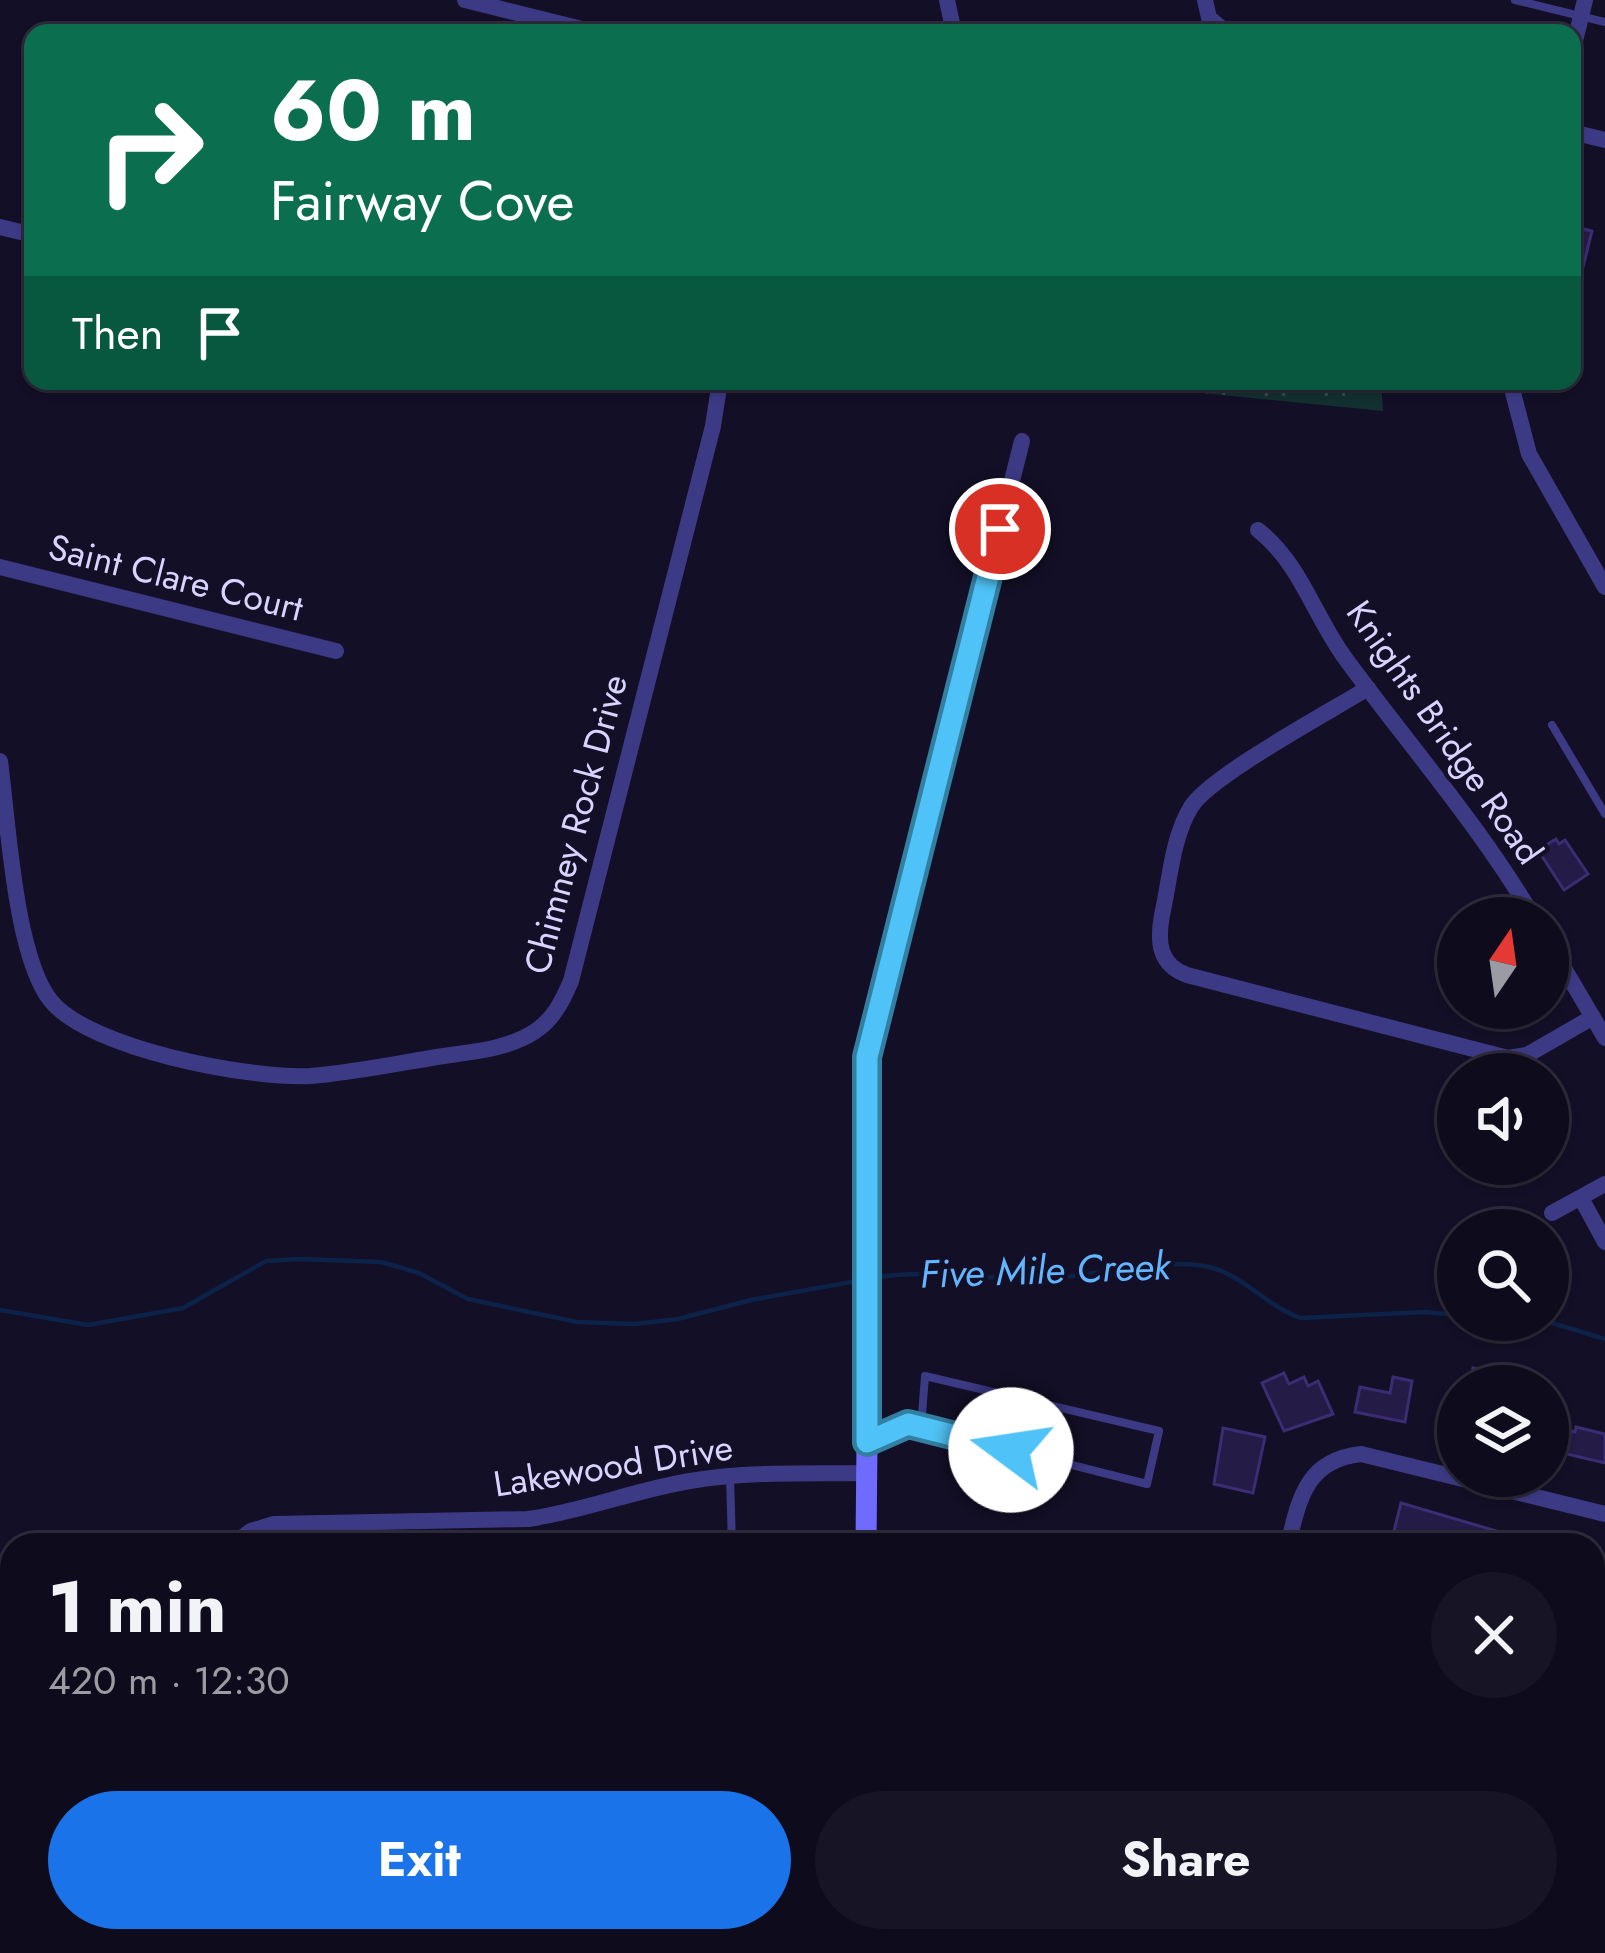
<!DOCTYPE html>
<html lang="en">
<head>
<meta charset="utf-8">
<style>
	:root { --surface:#0e0b1c; --page:#171425; --text:#f1f3f6; --muted:#9b9ba3; --line:#2e2b3b; --accent:#1a73e8 }
	body { margin:0; font-family:Jost,sans-serif; background:var(--page); color:var(--text); height:100vh; display:flex; flex-direction:column; font-size:45px; white-space:nowrap }
	* { box-sizing:border-box; margin:0 }
	p { font-size:39px; color:var(--muted) }
	.icon { flex:none; width:66px; height:66px; fill:none; stroke:currentColor; stroke-width:2; stroke-linecap:round; stroke-linejoin:round }
	.map { position:relative; flex:1; overflow:hidden }
	.panel { position:absolute; left:0px; top:1533px; width:1605px; height:420px; display:flex; flex-direction:column; background:var(--surface); border-radius:36px 36px 0 0; box-shadow:0 3px 9px #0004,0 0 0 3px var(--line) }
	.panel>* { flex:none }
	.hud { position:absolute; left:24px; top:24px; width:1557px; height:366px; border-radius:24px; box-shadow:0 3px 9px #0004,0 0 0 3px var(--line); background:#0b6e4f; color:#fff; overflow:hidden }
	.needle { width:78px; rotate:13deg }
	.fabs { position:absolute; left:1437px; top:897px; display:grid; gap:24px }
	.fabs a { display:grid; place-items:center; width:132px; height:132px; border-radius:50%; background:var(--surface); box-shadow:0 3px 9px #0004,0 0 0 3px var(--line); font-size:60px }
	.pin { position:absolute; display:grid; place-items:center; width:102px; height:102px; color:#fff; margin:-51px; border:6px solid #fff; border-radius:50%; box-shadow:0 3px 12px #0007 }
	.me { position:absolute; width:132px; margin:-66px; rotate:284deg; stroke-linejoin:round; filter:drop-shadow(0 0 9px #0008) }
	.turn { display:flex; align-items:center; gap:42px; height:252px; padding:0 48px; font-size:54px }
	.turn .icon { width:156px; height:156px; stroke-width:2.5 }
	.turn b { display:block; font-size:84px; line-height:102px }
	.then { display:flex; align-items:center; height:114px; padding:0 48px; background:#0003; gap:24px; font-size:45px }
	.round { display:grid; place-items:center; flex:none; width:126px; height:126px; border-radius:63px; background:var(--page) }
	.summary { display:flex; align-items:center; justify-content:space-between; height:204px; padding:0 48px }
	h1 { font-size:72px; font-weight:700; line-height:90px }
	.button { display:flex; gap:24px; margin-top:auto; padding:24px 48px }
	.button a { flex:1; height:138px; border-radius:72px; background:var(--accent); color:#fff; font-size:48px; font-weight:700; line-height:138px; text-align:center }
	.button a+a { background:var(--page); color:var(--text) }
	.map>svg:first-child { display:block }
	.forest { fill:url(#forest-crowns) }
	.lines { fill:none; stroke-linecap:round; stroke-linejoin:round }
	.stream { stroke:#0c2248; stroke-width:4.5 }
	.building { fill:#241b47; stroke:#3b2d73; stroke-width:3 }
	.lane { stroke:#3d3a85; stroke-width:8 }
	.street { stroke:#3d3a85; stroke-width:16 }
	.secondary { stroke:#6f6bff; stroke-width:21 }
	.route-casing { stroke:#337fa1; stroke-width:30 }
	.route { stroke:#4fc3f7; stroke-width:21 }
	.labels { text-anchor:middle; dominant-baseline:central; stroke-width:9; stroke-linejoin:round; paint-order:stroke }
	.street-label { font-size:36px; fill:#d9d4ff; stroke:#130f26 }
	.water-label { font-size:39px; font-style:italic; fill:#62b6ff; stroke:#130f26 }
</style>
</head>
<body>
<div class="map">
<svg width="1605" height="1953" viewBox="0 0 1605 1953">
	<defs>
		<pattern id="forest-crowns" width="20" height="18" patternUnits="userSpaceOnUse" patternTransform="scale(3)"><rect width="20" height="18" fill="#12302f"/><path d="M2 6a3 3 0 1 1 6 0M12 15a3 3 0 1 1 6 0" fill="none" stroke="#344d4e"/></pattern>
	</defs>
	<rect width="100%" height="100%" fill="#130f26"/>
	<path class="forest" d="M 1166,381 L 1381,381 L 1383,411 L 1163,389 Z"/>
	<g class="lines">
		<path class="stream" d="M 873,1278 C 928,1268 984,1280 1039,1279 C 1089,1278 1167,1255 1213,1268 C 1246,1278 1268,1307 1301,1318 L 1425,1312 L 1458,1315
			M 0,1310 L 88,1325 L 183,1308 L 266,1261 L 299,1259 L 381,1262 L 419,1273 L 468,1299 L 577,1322 L 635,1324 L 678,1319 L 751,1300 L 862,1280
			M 1523,1320 L 1549,1322 L 1605,1339"/>
	</g>
	<path class="building" d="M 1572,226 L 1592,231 L 1577,291 L 1572,290 Z
		M 1556,839 L 1559,844 L 1565,840 L 1588,874 L 1564,890 L 1538,850 Z
		M 1473,1368 L 1491,1372 L 1487,1386 L 1469,1386 Z
		M 1284,1373 L 1289,1384 L 1304,1377 L 1308,1386 L 1318,1381 L 1333,1414 L 1284,1431 L 1262,1383 Z
		M 1393,1377 L 1412,1381 L 1405,1422 L 1355,1412 L 1360,1387 L 1390,1393 Z
		M 1442,1405 L 1458,1409 L 1458,1434 L 1436,1429 Z
		M 1576,1427 L 1605,1434 L 1605,1463 L 1558,1452 L 1563,1429 L 1575,1432 Z
		M 1223,1428 L 1265,1437 L 1253,1493 L 1214,1484 Z
		M 1401,1503 L 1527,1540 L 1526,1545 L 1419,1545 L 1421,1538 L 1394,1531 Z"/>
	<g class="lines">
		<path class="lane" d="M 1515,0 L 1605,22
			M 1552,725 L 1605,814
			M 869,1442 L 908,1424 L 921,1427 L 1147,1484 L 1159,1431 L 925,1376 L 921,1427
			M 730,1477 L 732,1545
			M 849,1941 L 901,1953
			M 1030,1953 L 1033,1941"/>
		<path class="street" d="M 465,0 L 598,33
			M 947,0 L 954,33
			M 1205,0 L 1209,18 L 1227,33
			M 1572,53 L 1585,0
			M 1572,132 L 1605,140
			M 0,227 L 33,235
			M 1510,381 L 1529,454 L 1605,587
			M 1258,530 C 1301,564 1313,614 1345,658 C 1408,744 1480,826 1534,918
			M 0,567 L 336,651
			M 1368,688 C 1331,711 1210,776 1191,807 C 1172,838 1170,880 1162,915 C 1157,942 1159,965 1187,975 L 1508,1058 L 1527,1055 L 1593,1017
			M 0,761 C 8,821 15,957 51,1001 C 90,1049 249,1079 310,1076 C 352,1073 395,1064 437,1057 C 469,1052 506,1050 534,1032 C 553,1020 562,1002 571,981 L 713,426 L 720,381
			M 1548,941 L 1605,1038
			M 1581,1198 L 1605,1242
			M 1552,1213 L 1605,1184
			M 867,1442 L 867,1057 L 1022,441
			M 232,1545 L 251,1531 L 274,1524 L 528,1519 C 584,1511 635,1490 690,1481 C 748,1471 808,1474 867,1473
			M 1288,1545 C 1299,1499 1306,1460 1361,1454 L 1605,1514
			M 614,1941 L 616,1953
			M 1337,1941 L 1386,1953
			M 0,1943 L 31,1953
			M 1186,1953 L 1189,1941"/>
		<path class="secondary" d="M 866,1545 L 867,1442
			M 1593,1766 L 1605,1768
			M 0,1780 L 12,1784"/>
	</g>
	<g class="lines">
		<g class="route-casing">
			<path id="route" d="M 1000,529 L 867,1057 L 867,1442 L 908,1424 L 1011,1450"/>
		</g>
		<use href="#route" class="route"/>
	</g>
	<g class="labels">
		<g class="street-label">
			<text transform="translate(176 577) rotate(14)">Saint Clare Court</text>
			<text transform="translate(1445 732) rotate(55)">Knights Bridge Road</text>
			<text transform="translate(575 824) rotate(-75)">Chimney Rock Drive</text>
			<text transform="translate(613 1465) rotate(-9)">Lakewood Drive</text>
		</g>
		<g class="water-label">
			<text transform="translate(1045 1270) rotate(-2)">Five Mile Creek</text>
		</g>
	</g>
</svg>
<div class="fabs">
<a><svg class="needle" viewBox="-14 -14 28 28"><path d="M0-13l5 13h-10z" fill="#e53935"/><path d="M0 13l5-13h-10z" fill="#9b9ba3"/></svg></a>
<a><svg class="icon" aria-label="sound" viewBox="0 0 24 24"><path d="M4 9h4l5-4v14l-5-4H4zM17 9q2 3 0 6"/></svg></a>
<a><svg class="icon" aria-label="search" viewBox="0 0 24 24"><circle cx="10" cy="10" r="6"/><path d="M15 15l6 6"/></svg></a>
<a><svg class="icon" aria-label="layers" viewBox="0 0 24 24"><path d="M12 4l9 5-9 5-9-5zM3 14l9 5 9-5"/></svg></a>
</div>
<div class="pin" style="left:1000px;top:529px;background:#d93025"><svg class="icon" aria-label="arrive" viewBox="0 0 24 24"><path d="M6 21V4h12l-3 4 3 4H6"/></svg></div>
<svg class="me" style="left:1011px;top:1450px" viewBox="-20 -20 40 40"><circle r="19" fill="#fff"/><path d="M0-13L10 11 0 6-10 11z" fill="#4fc3f7"/></svg>
<div class="hud">
<div class="turn"><svg class="icon" aria-label="right" viewBox="0 0 24 24"><path d="M7 20v-9h11M14 6l5 5-5 5"/></svg><div><b>60 m</b>Fairway Cove</div></div>
<div class="then">Then<svg class="icon" aria-label="arrive" viewBox="0 0 24 24"><path d="M6 21V4h12l-3 4 3 4H6"/></svg></div>
</div>
<section class="panel">
<div class="summary"><div><h1>1 min</h1><p>420 m · 12:30</p></div><a class="round"><svg class="icon" aria-label="close" viewBox="0 0 24 24"><path d="M6 6l12 12M18 6L6 18"/></svg></a></div>
<div class="button"><a>Exit</a><a>Share</a></div>
</section>
</div>
</body>
</html>
